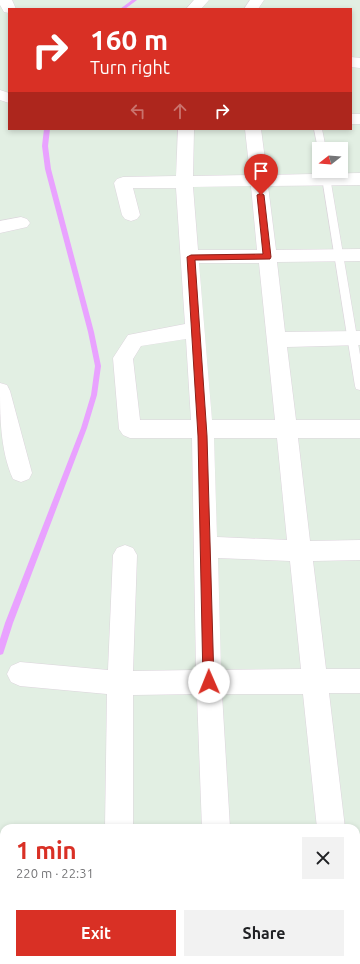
<!DOCTYPE html>
<html lang="en">
<head>
<meta charset="utf-8">
<style>
	:root { --surface:#fff; --page:#f2f2f2; --text:#202124; --muted:#757577; --accent:#d93025 }
	body { margin:0; font-family:Ubuntu,sans-serif; background:var(--page); color:var(--text); height:100vh; display:flex; flex-direction:column; font-size:15px; white-space:nowrap }
	* { box-sizing:border-box; margin:0 }
	p { font-size:13px; color:var(--muted) }
	.icon { flex:none; width:22px; height:22px; fill:none; stroke:currentColor; stroke-width:2; stroke-linecap:round; stroke-linejoin:round }
	.map { position:relative; flex:1; overflow:hidden }
	.drawer { position:absolute; left:0px; top:824px; width:360px; height:140px; display:flex; flex-direction:column; background:var(--surface); border-radius:12px 12px 0 0; box-shadow:0 2px 6px #0003 }
	.drawer>* { flex:none }
	.hud { position:absolute; left:8px; top:8px; width:344px; height:122px; border-radius:0px; box-shadow:0 2px 6px #0003; background:#d93025; color:#fff; overflow:hidden }
	.needle { width:26px; rotate:253deg }
	.tools { position:absolute; left:312px; top:142px; display:grid; gap:8px }
	.tools a { display:grid; place-items:center; width:36px; height:36px; border-radius:0px; background:var(--surface); box-shadow:0 2px 6px #0003; font-size:20px }
	.pin { position:absolute; display:grid; place-items:center; width:34px; height:34px; color:#fff; margin:-41px -17px; border-radius:50% 50% 50% 0; rotate:-45deg; box-shadow:0 0 4px #0007 }
	.pin .icon { rotate:45deg }
	.me { position:absolute; width:44px; margin:-22px; rotate:359deg; stroke-linejoin:round; filter:drop-shadow(0 0 3px #0008) }
	.turn { display:flex; align-items:center; gap:14px; height:84px; padding:0 16px; font-size:18px }
	.turn .icon { width:52px; height:52px; stroke-width:2.5 }
	.turn b { display:block; font-size:28px; line-height:34px }
	.lanes { display:flex; align-items:center; height:38px; padding:0 16px; background:#0003; justify-content:center; gap:20px; direction:ltr }
	.lanes .off { opacity:.35 }
	.round { display:grid; place-items:center; flex:none; width:42px; height:42px; border-radius:0px; background:var(--page) }
	.summary { display:flex; align-items:center; justify-content:space-between; height:68px; padding:0 16px }
	h1 { font-size:24px; font-weight:600; line-height:30px; color:var(--accent) }
	.primary-button { display:flex; gap:8px; margin-top:auto; padding:8px 16px }
	.primary-button a { flex:1; height:46px; border-radius:0px; background:var(--accent); color:#fff; font-size:16px; font-weight:600; line-height:46px; text-align:center }
	.primary-button a+a { background:var(--page); color:var(--text) }
	.map>svg:first-child { display:block }
	.lines { fill:none; stroke-linecap:round; stroke-linejoin:round }
	.stream { fill:#e9a2ff; fill-rule:evenodd }
	.lane-casing { stroke:#ddd5dd; stroke-width:1 }
	.street-casing { stroke:#ddd5dd; stroke-width:1 }
	.lane { fill:#fff; fill-rule:evenodd }
	.street { fill:#fff; fill-rule:evenodd }
	.route { fill:#d93025; stroke:#8d1f18 }
</style>
</head>
<body>
<div class="map">
<svg width="360" height="964" viewBox="0 0 360 964">
	<rect width="100%" height="100%" fill="#e2efe3"/>
	<g class="lines">
		<path class="stream" d="M 132,0 L 137,0 L 125,9 L 120,9 Z
			M 44,129 L 50,129 L 48,146 L 51,169 L 94,332 L 101,366 L 97,395 L 87,428 L 13,623 L 4,651 L 3,654 L 0,655 L 0,639 L 5,623 L 81,428 L 91,395 L 95,366 L 88,332 L 45,169 L 42,146 Z
			M 0,880 L 3,882 L 4,884 L 4,914 L 1,912 L 0,910 Z
			M 8,960 L 18,960 L 19,964 L 9,964 Z"/>
		<g class="lane-casing">
			<path id="lane" d="M 314,129 L 322,129 L 326,149 L 319,149 L 319,151 L 318,149 Z
				M 321,171 L 329,171 L 360,355 L 360,390 L 356,389 L 355,386 Z"/>
		</g>
		<g class="street-casing">
			<path id="street" d="M 0,0 L 12,0 L 16,9 L 9,9 L 9,13 L 4,12 L 0,5 Z
				M 194,0 L 209,0 L 201,9 L 186,9 Z
				M 250,0 L 264,0 L 258,9 L 244,9 Z
				M 351,57 L 360,58 L 360,68 L 351,67 Z
				M 0,90 L 9,93 L 9,103 L 0,100 Z
				M 351,114 L 360,114 L 360,124 L 351,124 Z
				M 178,129 L 194,129 L 193,176 L 250,175 L 245,129 L 261,129 L 267,175 L 360,173 L 360,185 L 268,186 L 276,250 L 360,249 L 360,261 L 277,262 L 285,332 L 360,331 L 360,345 L 287,347 L 296,420 L 360,420 L 360,438 L 298,438 L 310,541 L 360,540 L 360,560 L 313,561 L 326,669 L 360,669 L 360,693 L 329,693 L 345,828 L 317,828 L 303,694 L 222,694 L 230,828 L 202,828 L 197,694 L 133,695 L 133,828 L 105,828 L 107,694 L 20,686 L 11,682 L 7,674 L 11,666 L 20,662 L 108,670 L 113,555 L 117,548 L 125,545 L 133,548 L 137,555 L 133,671 L 196,670 L 192,438 L 130,438 L 123,435 L 119,429 L 113,358 L 128,335 L 185,324 L 176,188 L 133,188 L 140,215 L 137,219 L 131,221 L 125,219 L 122,215 L 114,183 L 117,179 L 123,177 L 176,176 ZM 251,186 L 257,250 L 198,250 L 193,187 ZM 199,263 L 259,263 L 275,420 L 212,420 ZM 186,339 L 191,420 L 140,420 L 133,359 L 141,346 ZM 214,438 L 277,438 L 287,540 L 217,537 ZM 218,558 L 290,561 L 301,669 L 221,670 Z
				M 21,217 L 27,219 L 30,223 L 27,227 L 0,233 L 0,221 Z
				M 0,383 L 7,385 L 10,391 L 32,473 L 29,479 L 21,482 L 13,479 C 0,450 0,415 0,383 Z
				M 356,949 L 360,958 L 360,964 L 332,964 L 331,960 L 356,960 Z
				M 209,960 L 239,960 L 239,964 L 209,964 Z"/>
		</g>
		<use href="#lane" class="lane"/>
		<use href="#street" class="street"/>
	</g>
	<path class="route" d="M 261,193 L 264,195 L 271,257 L 270,259 L 195,260 L 207,436 L 214,682 L 212,686 L 209,687 L 205,686 L 203,682 L 198,436 L 187,257 L 191,255 L 263,254 L 257,195 Z"/>
</svg>
<div class="tools">
<a><svg class="needle" viewBox="-14 -14 28 28"><path d="M0-13l5 13h-10z" fill="#e53935"/><path d="M0 13l5-13h-10z" fill="#757577"/></svg></a>
</div>
<div class="pin" style="left:261px;top:195px;background:#d93025"><svg class="icon" aria-label="arrive" viewBox="0 0 24 24"><path d="M6 21V4h12l-3 4 3 4H6"/></svg></div>
<svg class="me" style="left:209px;top:682px" viewBox="-20 -20 40 40"><circle r="19" fill="#fff"/><path d="M0-13L10 11 0 6-10 11z" fill="#d93025"/></svg>
<div class="hud">
<div class="turn"><svg class="icon" aria-label="right" viewBox="0 0 24 24"><path d="M7 20v-9h11M14 6l5 5-5 5"/></svg><div><b>160 m</b>Turn right</div></div>
<div class="lanes"><svg class="icon off" aria-label="left" viewBox="0 0 24 24"><path d="M17 20v-9H6M10 6l-5 5 5 5"/></svg><svg class="icon off" aria-label="ahead" viewBox="0 0 24 24"><path d="M12 20V5M6 11l6-6 6 6"/></svg><svg class="icon" aria-label="right" viewBox="0 0 24 24"><path d="M7 20v-9h11M14 6l5 5-5 5"/></svg></div>
</div>
<section class="drawer">
<div class="summary"><div><h1>1 min</h1><p>220 m · 22:31</p></div><a class="round"><svg class="icon" aria-label="close" viewBox="0 0 24 24"><path d="M6 6l12 12M18 6L6 18"/></svg></a></div>
<div class="primary-button"><a>Exit</a><a>Share</a></div>
</section>
</div>
</body>
</html>
